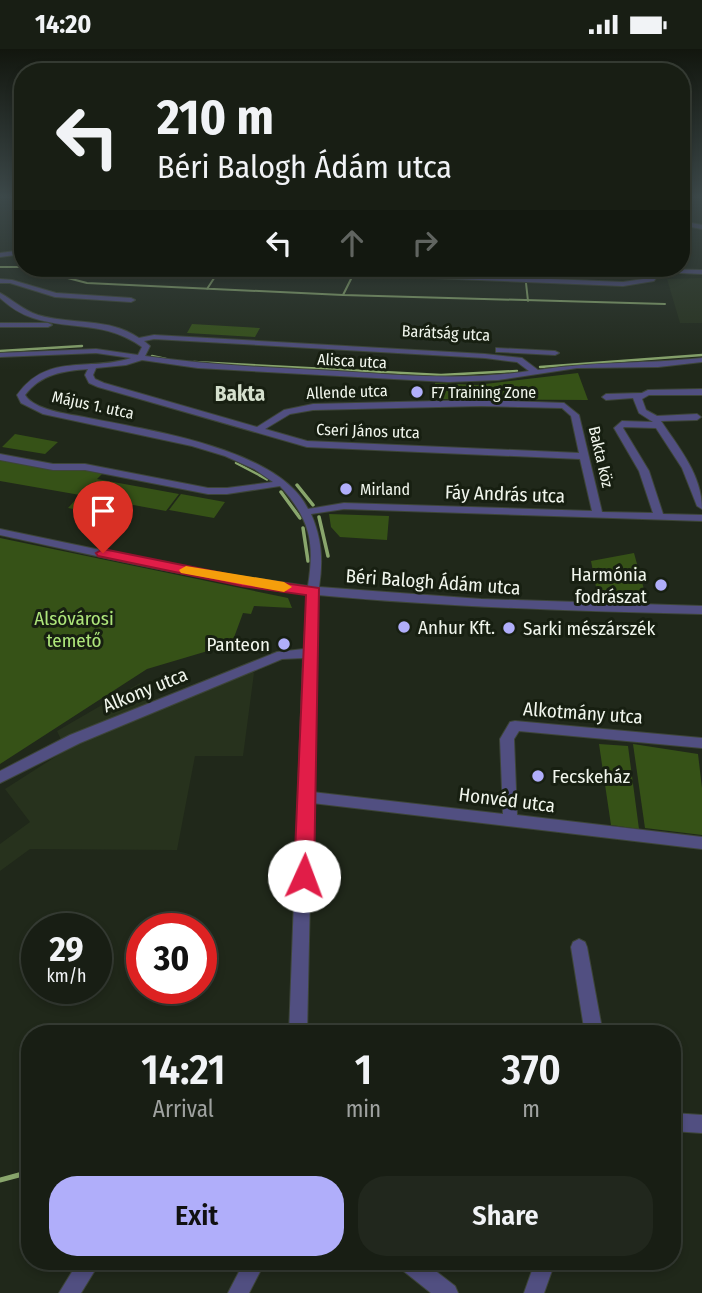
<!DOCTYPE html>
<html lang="en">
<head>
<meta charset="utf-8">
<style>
	:root { --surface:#181e14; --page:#21271d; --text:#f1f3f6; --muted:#9fa2a0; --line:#363c34; --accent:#b0aefa }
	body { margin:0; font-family:"Fira Sans Condensed",sans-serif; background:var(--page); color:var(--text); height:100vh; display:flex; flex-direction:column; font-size:26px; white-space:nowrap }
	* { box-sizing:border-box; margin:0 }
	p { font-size:23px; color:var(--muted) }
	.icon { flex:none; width:38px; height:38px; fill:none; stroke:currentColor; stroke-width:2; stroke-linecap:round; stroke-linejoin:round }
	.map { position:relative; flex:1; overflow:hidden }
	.drawer { position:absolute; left:21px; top:976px; width:660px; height:245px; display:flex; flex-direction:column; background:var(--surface); border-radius:28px; box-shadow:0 4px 10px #0003,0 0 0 2px var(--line) }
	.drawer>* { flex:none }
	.banner { position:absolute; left:14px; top:14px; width:676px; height:214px; border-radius:28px; box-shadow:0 4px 10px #0003,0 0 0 2px var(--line); background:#181e14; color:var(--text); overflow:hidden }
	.speed { position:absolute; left:21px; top:864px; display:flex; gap:14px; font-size:35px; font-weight:700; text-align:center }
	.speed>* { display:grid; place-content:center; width:91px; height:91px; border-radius:50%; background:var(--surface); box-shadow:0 4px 10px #0003,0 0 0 2px var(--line); line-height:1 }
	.speed small { font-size:18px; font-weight:400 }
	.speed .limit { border:10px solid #d22; background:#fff; color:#111 }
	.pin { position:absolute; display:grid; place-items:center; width:60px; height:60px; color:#fff; margin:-72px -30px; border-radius:50% 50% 50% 0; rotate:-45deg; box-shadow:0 0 7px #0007 }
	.pin .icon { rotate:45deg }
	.me { position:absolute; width:77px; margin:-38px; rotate:2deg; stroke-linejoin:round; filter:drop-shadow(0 0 5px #0008) }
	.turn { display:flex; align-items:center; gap:24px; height:147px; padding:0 28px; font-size:32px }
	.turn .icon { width:91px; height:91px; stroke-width:2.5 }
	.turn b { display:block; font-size:49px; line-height:60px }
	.lanes { display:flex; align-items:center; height:66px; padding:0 28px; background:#0003; justify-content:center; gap:35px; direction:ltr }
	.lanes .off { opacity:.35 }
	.eta { display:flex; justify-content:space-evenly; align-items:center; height:119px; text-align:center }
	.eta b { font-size:42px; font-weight:600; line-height:49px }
	.cta { display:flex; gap:14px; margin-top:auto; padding:14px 28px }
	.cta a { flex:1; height:80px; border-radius:28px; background:var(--accent); color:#111; font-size:28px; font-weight:600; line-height:80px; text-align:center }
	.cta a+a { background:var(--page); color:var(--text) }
	.status { display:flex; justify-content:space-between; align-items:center; height:49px; padding:0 35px; background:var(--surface); direction:ltr }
	.status svg { height:19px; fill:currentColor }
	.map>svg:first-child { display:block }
	.built { fill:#27321d }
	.green { fill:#365217 }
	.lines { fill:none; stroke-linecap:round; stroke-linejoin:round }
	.stream-far3 { stroke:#89a66c; stroke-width:2 }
	.stream-far2 { stroke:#89a66c; stroke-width:2.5 }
	.stream-far1 { stroke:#89a66c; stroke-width:3.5 }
	.stream { stroke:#89a66c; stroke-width:5 }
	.minor-casing { stroke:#3d4538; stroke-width:2 }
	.minor { fill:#514f81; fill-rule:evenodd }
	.route { fill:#e11d48; stroke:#92132f; stroke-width:2 }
	.slow { fill:#f59e0b }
	.poi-dot { fill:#b0aefa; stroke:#171f11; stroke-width:2.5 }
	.labels { text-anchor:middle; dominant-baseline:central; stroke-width:6; stroke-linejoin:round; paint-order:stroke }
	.far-street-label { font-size:16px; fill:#f1f6ed; stroke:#171f11 }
	.far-poi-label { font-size:16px; fill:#f1f6ed; stroke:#171f11; text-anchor:start }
	.street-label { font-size:19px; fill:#f1f6ed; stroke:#171f11 }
	.poi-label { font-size:19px; fill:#f1f6ed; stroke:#171f11; text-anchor:start }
	.park-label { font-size:19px; fill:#aee67b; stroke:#171f11 }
	.far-district-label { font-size:21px; font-weight:bold; fill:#d5e0cd; stroke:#171f11 }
</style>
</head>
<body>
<div class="status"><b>14:20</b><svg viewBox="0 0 49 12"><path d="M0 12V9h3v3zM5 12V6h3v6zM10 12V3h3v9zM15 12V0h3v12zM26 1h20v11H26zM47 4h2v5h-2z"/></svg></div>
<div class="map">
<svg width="702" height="1244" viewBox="0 0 702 1244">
	<rect width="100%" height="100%" fill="#20281a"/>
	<path class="built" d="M 702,229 L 702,274 L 680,274 L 667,230 Z
		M 247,617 L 254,624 L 243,707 L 195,707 L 177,801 L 30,800 L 0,822 L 0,795 L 30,773 L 5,740 L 66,701 L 57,682 L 140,634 L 149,657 Z"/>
	<path class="green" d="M 192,275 L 260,279 L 255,288 L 187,284 Z
		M 578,324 L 588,351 L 435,350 L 435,334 L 477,336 Z
		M 15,385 L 58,393 L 45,405 L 2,398 Z
		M 0,408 L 105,422 L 97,430 L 179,445 L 166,462 L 128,455 L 117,468 L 68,459 L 80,446 L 0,432 Z
		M 181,445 L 225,453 L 214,469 L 169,461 Z
		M 329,465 L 389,467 L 387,491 L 340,488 L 331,478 Z
		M 0,489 L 288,549 L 292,559 L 254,557 L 251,565 L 243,564 L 229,602 L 211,601 L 147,620 L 0,715 Z
		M 634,504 L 645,544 L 597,543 L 591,512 Z
		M 599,695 L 628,697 L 639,780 L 611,776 Z
		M 633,695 L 698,705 L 702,739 L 702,786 L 645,779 Z"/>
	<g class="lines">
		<path class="stream-far3" d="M 0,218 L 23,218
			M 29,219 L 87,234 L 343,246 L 665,255
			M 526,234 L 528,252
			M 207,240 L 220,220
			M 343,246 L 353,226"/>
		<path class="stream-far2" d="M 0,302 L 82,297
			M 152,307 L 166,310
			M 194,313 L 441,326 L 517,322
			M 540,318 L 702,306
			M 236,414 L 263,428"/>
		<path class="stream-far1" d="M 260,426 L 267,430
			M 297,436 L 313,456
			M 281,443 L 300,469
			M 319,468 L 328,507
			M 303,479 L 308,512"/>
		<path class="stream" d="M 0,1131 L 30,1123"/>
		<g class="minor-casing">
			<path id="minor" d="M 681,172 L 702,176 L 702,180 L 681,176 Z
				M 23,201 L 23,205 L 0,208 L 0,204 Z
				M 240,219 L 285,219 L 623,233 L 650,229 L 654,223 L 617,221 L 614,219 L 702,221 L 702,225 L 660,223 L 654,232 L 623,237 L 243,221 Z
				M 0,230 L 12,231 L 56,244 L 131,249 L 135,251 L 131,253 L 55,248 L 10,234 L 0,234 Z
				M 0,244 C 13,251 23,261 38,266 C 71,276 109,268 139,289 L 154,286 L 485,305 L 522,309 L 538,321 C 592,312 647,315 702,309 L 702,313 L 658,318 L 577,319 L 498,331 L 448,333 L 198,319 L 142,311 L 126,316 L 96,319 L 93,326 L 95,330 L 104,334 L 257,378 L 284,361 L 313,355 L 481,351 L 564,354 L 579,366 L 602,463 L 653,464 L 639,422 L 614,379 L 622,372 L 653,373 L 639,364 L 633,349 L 606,351 L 602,348 L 606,345 L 642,344 L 648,341 L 702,340 L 702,346 L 649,346 L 642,350 L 646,361 L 657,367 L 697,365 L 701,368 L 697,371 L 661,372 C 679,399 702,426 702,460 L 697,457 L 682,419 L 656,379 L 624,378 L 623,379 L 649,422 L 663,465 L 702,466 L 702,472 L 344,460 L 311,465 C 322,490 323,512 319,538 L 481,550 L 702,557 L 702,565 C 574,562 446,558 318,546 L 312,743 L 503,765 L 500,690 L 510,673 L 515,672 L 702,689 L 702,699 L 519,682 L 514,690 L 517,766 L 702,788 L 702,800 L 312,754 L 307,985 L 289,985 L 303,609 L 282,610 L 80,694 L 0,734 L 0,722 L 70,686 L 277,603 L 304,600 L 307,544 C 203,532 102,508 0,486 L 0,480 L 196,521 L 308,537 C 315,493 310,470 280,437 L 227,445 L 208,445 L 85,421 L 53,421 L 0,411 L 0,405 L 53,415 L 85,415 L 208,439 L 227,439 L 273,433 L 254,420 L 225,407 L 192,397 L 43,365 L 21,354 L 17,346 C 48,303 88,323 131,309 L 96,304 L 0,308 L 0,304 L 96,300 L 138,306 L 142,298 C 104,271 73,282 33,269 C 20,265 10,258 0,249 ZM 154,290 L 485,309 L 517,313 L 529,322 C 465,332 401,326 337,322 C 273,319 209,316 145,307 L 150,297 L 144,292 ZM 88,320 L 85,326 L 89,334 L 98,338 L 307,398 L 580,410 L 592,462 L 344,454 L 308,460 C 279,399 146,381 84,368 C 68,365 34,361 25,346 C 41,325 63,322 88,320 ZM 481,357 L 562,359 L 571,367 L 579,404 L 307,392 L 265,380 L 290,365 L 313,361 Z
				M 0,274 L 48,274 L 52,276 L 48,278 L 0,278 Z
				M 496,299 L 555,302 L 559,304 L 555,306 L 499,303 L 496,303 Z
				M 579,890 L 585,893 L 587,898 L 603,985 L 585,985 L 571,898 L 573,893 Z
				M 672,1064 L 702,1066 L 702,1084 L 672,1082 Z
				M 78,1213 L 100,1213 L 81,1244 L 59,1244 Z
				M 244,1213 L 265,1213 L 249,1244 L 228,1244 Z
				M 398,1213 L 424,1213 L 455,1237 L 458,1244 L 431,1244 L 401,1220 Z
				M 535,1213 L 555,1213 L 544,1244 L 524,1244 Z"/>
		</g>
		<use href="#minor" class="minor"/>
	</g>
	<linearGradient id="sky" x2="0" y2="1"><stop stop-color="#12160e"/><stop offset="0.46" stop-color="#3c4849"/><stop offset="1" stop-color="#3c4849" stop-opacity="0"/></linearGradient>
	<rect width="702" height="321" fill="url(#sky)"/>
	<path class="route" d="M 103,500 L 242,528 L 319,539 L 314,827 L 311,833 L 304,836 L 297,833 L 294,827 L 306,546 L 242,537 L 98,507 L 96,504 Z"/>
	<path class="slow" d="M 186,517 L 284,533 L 292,538 L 284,543 L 181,524 L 179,521 Z"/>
	<g class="poi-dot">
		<circle cx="417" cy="343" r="7"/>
		<circle cx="346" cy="440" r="7"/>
		<circle cx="661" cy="536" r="7"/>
		<circle cx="404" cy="578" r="7"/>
		<circle cx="509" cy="579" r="7"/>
		<circle cx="284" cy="595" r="7"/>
		<circle cx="538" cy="727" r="7"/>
	</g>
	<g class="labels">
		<g class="far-street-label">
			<text transform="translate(446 284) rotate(3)">Barátság utca</text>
			<text transform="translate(352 312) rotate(3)">Alisca utca</text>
			<text transform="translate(347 343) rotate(-2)">Allende utca</text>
			<text transform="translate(93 356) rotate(12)">Május 1. utca</text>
			<text transform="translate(368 382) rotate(2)">Cseri János utca</text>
			<text transform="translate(601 408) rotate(77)">Bakta köz</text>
		</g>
		<g class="far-poi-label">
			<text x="431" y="343">F7 Training Zone</text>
			<text x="360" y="440">Mirland</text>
		</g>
		<g class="street-label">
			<text transform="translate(505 445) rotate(2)">Fáy András utca</text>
			<text transform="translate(433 533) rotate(4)">Béri Balogh Ádám utca</text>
			<text transform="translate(145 641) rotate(-22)">Alkony utca</text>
			<text transform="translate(583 664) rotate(4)">Alkotmány utca</text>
			<text transform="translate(507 751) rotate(7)">Honvéd utca</text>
		</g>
		<g class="poi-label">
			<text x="647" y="525" text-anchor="end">Harmónia<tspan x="647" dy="22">fodrászat</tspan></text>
			<text x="418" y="578">Anhur Kft.</text>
			<text x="523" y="579">Sarki mészárszék</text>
			<text x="270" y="595" text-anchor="end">Panteon</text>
			<text x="552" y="727">Fecskeház</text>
		</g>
		<g class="park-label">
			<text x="74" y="569">Alsóvárosi<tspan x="74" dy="22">temető</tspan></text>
		</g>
		<g class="far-district-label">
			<text x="240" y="345">Bakta</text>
		</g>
	</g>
</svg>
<div class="speed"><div>29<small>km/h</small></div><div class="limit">30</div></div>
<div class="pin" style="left:103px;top:504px;background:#d93025"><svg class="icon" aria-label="arrive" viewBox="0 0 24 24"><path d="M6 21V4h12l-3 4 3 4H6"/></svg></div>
<svg class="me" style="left:304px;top:827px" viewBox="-20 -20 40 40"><circle r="19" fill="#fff"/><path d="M0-13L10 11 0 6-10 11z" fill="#e11d48"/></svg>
<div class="banner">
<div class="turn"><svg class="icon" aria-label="left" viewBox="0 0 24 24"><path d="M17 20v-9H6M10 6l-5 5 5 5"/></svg><div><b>210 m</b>Béri Balogh Ádám utca</div></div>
<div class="lanes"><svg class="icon" aria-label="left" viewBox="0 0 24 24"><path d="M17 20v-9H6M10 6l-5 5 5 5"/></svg><svg class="icon off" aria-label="ahead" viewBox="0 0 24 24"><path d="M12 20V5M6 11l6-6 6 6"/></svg><svg class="icon off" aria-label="right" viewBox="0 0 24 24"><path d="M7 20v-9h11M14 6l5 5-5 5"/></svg></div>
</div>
<section class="drawer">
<div class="eta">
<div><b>14:21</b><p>Arrival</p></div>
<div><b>1</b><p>min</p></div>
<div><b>370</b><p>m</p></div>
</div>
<div class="cta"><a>Exit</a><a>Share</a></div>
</section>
</div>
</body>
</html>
